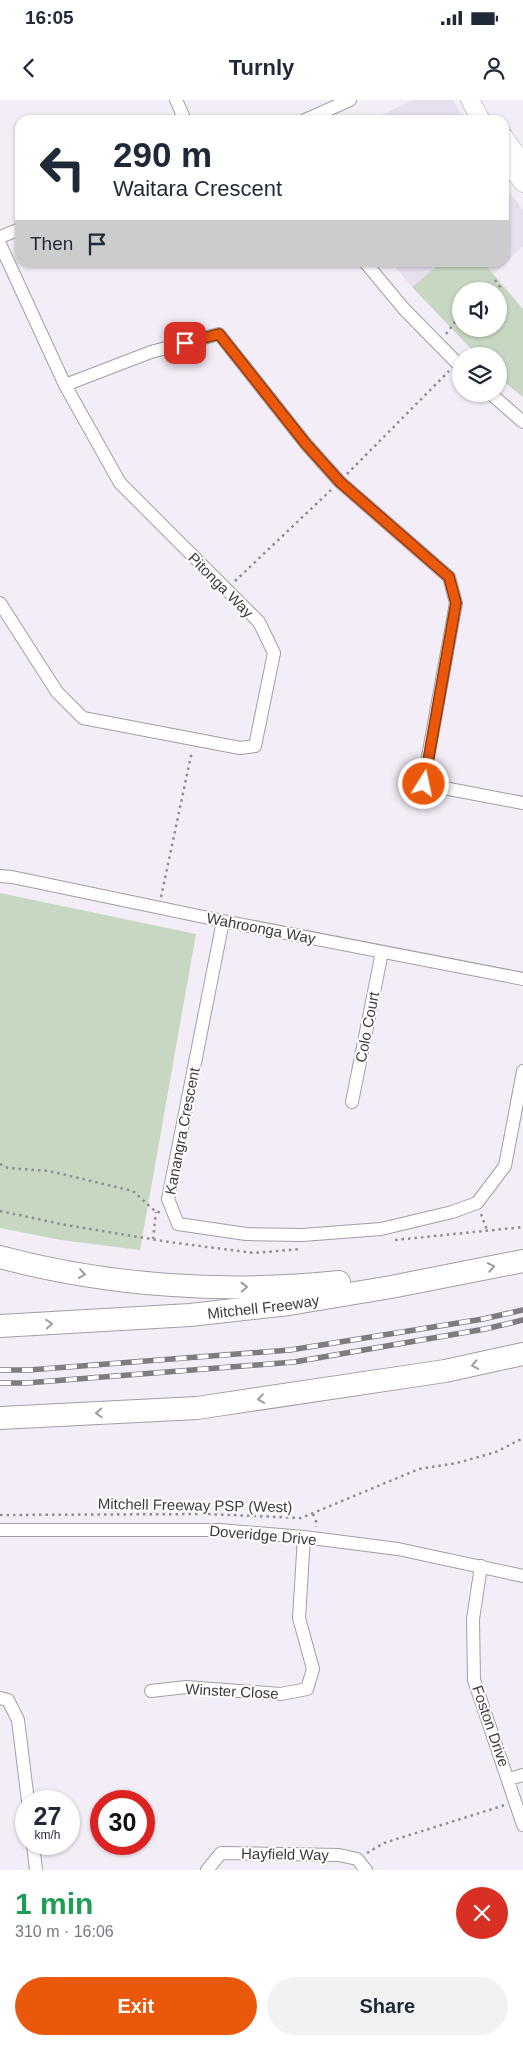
<!DOCTYPE html>
<html lang="en">
<head>
<meta charset="utf-8">
<style>
	:root { --surface:#fff; --page:#f2f2f3; --text:#1f2937; --muted:#747a83; --accent:#ea580c }
	body { margin:0; font-family:Arial,sans-serif; background:var(--page); color:var(--text); height:100vh; display:flex; flex-direction:column; font-size:19px; white-space:nowrap }
	* { box-sizing:border-box; margin:0 }
	p { font-size:16px; color:var(--muted) }
	.icon { flex:none; width:28px; height:28px; fill:none; stroke:currentColor; stroke-width:2; stroke-linecap:round; stroke-linejoin:round }
	.map { position:relative; height:1770px; overflow:hidden }
	.panel { display:flex; flex-direction:column; background:var(--surface); flex:1 }
	.panel>* { flex:none }
	.hud { position:absolute; left:15px; top:15px; width:494px; height:152px; border-radius:15px; box-shadow:0 1px 4px #0004; background:#fff; color:var(--text); overflow:hidden }
	.fabs { position:absolute; left:452px; top:182px; display:grid; gap:10px }
	.fabs a { display:grid; place-items:center; width:55px; height:55px; border-radius:50%; background:var(--surface); box-shadow:0 1px 4px #0004; font-size:25px }
	.speed { position:absolute; left:15px; top:1690px; display:flex; gap:10px; font-size:25px; font-weight:700; text-align:center }
	.speed>* { display:grid; place-content:center; width:65px; height:65px; border-radius:50%; background:var(--surface); box-shadow:0 1px 4px #0004; line-height:1 }
	.speed small { font-size:12px; font-weight:400 }
	.speed .limit { border:8px solid #d22; background:#fff; color:#111 }
	.pin { position:absolute; display:grid; place-items:center; width:42px; height:42px; color:#fff; margin:-21px; border-radius:10px; box-shadow:0 2px 8px #0006 }
	.me { position:absolute; width:55px; margin:-28px; rotate:10deg; stroke-linejoin:round; filter:drop-shadow(0 0 4px #0008) }
	.turn { display:flex; align-items:center; gap:18px; height:105px; padding:0 15px; font-size:22px }
	.turn .icon { width:65px; height:65px; stroke-width:2.5 }
	.turn b { display:block; font-size:35px; line-height:42px }
	.then { display:flex; align-items:center; height:48px; padding:0 15px; background:#0003; gap:10px; font-size:19px }
	.round { display:grid; place-items:center; flex:none; width:52px; height:52px; border-radius:26px; background:var(--page) }
	.summary { display:flex; align-items:center; justify-content:space-between; height:85px; padding:0 15px }
	h1 { font-size:30px; font-weight:700; line-height:38px; color:#1e9e55 }
	.button { display:flex; gap:10px; margin-top:auto; padding:10px 15px }
	.button a { flex:1; height:58px; border-radius:30px; background:var(--accent); color:#fff; font-size:20px; font-weight:700; line-height:58px; text-align:center }
	.button a+a { background:var(--page); color:var(--text) }
	.status { display:flex; justify-content:space-between; align-items:center; height:35px; padding:0 25px; background:var(--surface); direction:ltr }
	.status svg { height:14px; fill:currentColor }
	header { display:flex; justify-content:space-between; align-items:center; height:65px; padding:0 15px; background:var(--surface); font-size:22px; font-weight:700 }
	.map>svg:first-child { display:block }
	.built { fill:#e7deee }
	.green { fill:#c8d7c2; fill-rule:evenodd }
	.lines { fill:none; stroke-linecap:round; stroke-linejoin:round }
	.minor-casing { stroke:#a29da6; stroke-width:14 }
	.secondary-casing { stroke:#a29da6; stroke-width:19 }
	.motorway-casing { stroke:#a29da6; stroke-width:24 }
	.path { stroke:#918d94; stroke-width:2.5; stroke-dasharray:2.5 4; stroke-linecap:butt }
	.minor { stroke:#fff; stroke-width:12 }
	.secondary { stroke:#fff; stroke-width:18 }
	.motorway { stroke:#fff; stroke-width:22 }
	.rail-casing { stroke:#7f7b81; stroke-width:5.5 }
	.rail { stroke:#fff; stroke-width:4; stroke-dasharray:11; stroke-linecap:butt }
	.oneway { stroke:#9e9c9e }
	.route-casing { stroke:#983908; stroke-width:12 }
	.route { stroke:#ea580c; stroke-width:9 }
	.labels { text-anchor:middle; dominant-baseline:central; stroke-width:4; stroke-linejoin:round; paint-order:stroke }
	.street-label { font-size:15px; fill:#3c3a3d; stroke:#fff }
</style>
</head>
<body>
<div class="status"><b>16:05</b><svg viewBox="0 0 49 12"><path d="M0 12V9h3v3zM5 12V6h3v6zM10 12V3h3v9zM15 12V0h3v12zM26 1h20v11H26zM47 4h2v5h-2z"/></svg></div>
<header><svg class="icon" aria-label="back" viewBox="0 0 24 24"><path d="M15 5l-7 7 7 7"/></svg>Turnly<svg class="icon" aria-label="person" viewBox="0 0 24 24"><circle cx="12" cy="8" r="4"/><path d="M4 21q1-7 8-7t8 7"/></svg></header>
<div class="map">
<svg width="523" height="1770" viewBox="0 0 523 1770">
	<rect width="100%" height="100%" fill="#f3edf7"/>
	<path class="built" d="M 413,0 L 453,0 L 464,20 L 370,20 Z
		M 504,85 L 523,110 L 523,146 L 494,174 L 484,163 L 504,162 Z
		M 392,163 L 442,163 L 412,187 Z"/>
	<path class="green" d="M 442,162 L 484,163 L 523,209 L 523,297 L 499,278 L 499,256 L 478,256 L 412,187 ZM 461,191 L 499,191 L 499,229 L 461,229 Z
		M 0,793 L 196,834 L 140,1150 L 61,1140 L 0,1128 Z"/>
	<g class="lines">
		<g class="minor-casing">
			<path id="minor" d="M 176,0 L 185,20
				M 305,20 L 350,0
				M 0,137 L 20,129
				M 0,144 L 65,285 L 120,383 L 259,522 L 274,553 L 255,646 L 240,648 L 83,618 L 57,592 L 0,503
				M 365,162 L 404,209 L 461,267
				M 65,285 L 151,252 L 219,234 L 306,344 L 340,382 L 449,477 L 456,503 L 423,684 L 523,703
				M 491,294 L 523,322
				M 0,776 L 12,777 L 223,821 L 523,879
				M 223,821 L 168,1099 L 178,1124 L 246,1134 L 302,1135 L 381,1129 L 452,1112 L 477,1103 L 505,1066 L 523,971
				M 352,1002 L 382,852
				M 0,1430 L 219,1430 L 304,1437 L 398,1449 L 523,1476
				M 481,1466 L 473,1519 L 474,1580 L 523,1725
				M 151,1591 L 186,1587 L 281,1594 L 307,1589 L 313,1569 L 299,1518 L 304,1437
				M 0,1598 L 8,1600 L 18,1620 L 28,1701
				M 509,1679 L 523,1675
				M 33,1744 L 36,1770
				M 207,1770 L 221,1753 L 339,1755 L 357,1759 L 366,1770"/>
		</g>
		<g class="secondary-casing">
			<path id="secondary" d="M 470,0 L 481,20
				M 504,37 L 523,64
				M 504,57 L 523,83"/>
		</g>
		<g class="motorway-casing">
			<g id="motorway">
				<path d="M 0,1157 C 108,1186 228,1194 339,1182"/>
				<path id="s1" d="M 0,1226 L 190,1215 L 289,1204 L 391,1187 L 523,1161"/>
				<path d="M 0,1318 L 197,1308 L 445,1271 L 523,1254"/>
			</g>
		</g>
		<path class="path" d="M 495,180 L 500,187 L 497,191
			M 446,234 L 461,214
			M 347,374 L 449,271
			M 235,481 L 331,390
			M 161,797 L 192,651
			M 0,1064 L 8,1068 L 49,1071 L 133,1091 L 156,1112 L 162,1112
			M 0,1111 L 66,1125 L 169,1142 L 254,1153 L 300,1149
			M 481,1114 L 487,1130
			M 153,1139 L 156,1112
			M 395,1140 L 523,1127
			M 313,1414 L 316,1421 L 316,1427
			M 0,1415 L 208,1414 L 301,1418 L 419,1369 L 457,1363 L 496,1352 L 523,1338
			M 367,1753 L 384,1743 L 505,1705"/>
		<use href="#minor" class="minor"/>
		<use href="#secondary" class="secondary"/>
		<use href="#motorway" class="motorway"/>
		<g class="rail-casing">
			<path id="rail" d="M 0,1270 L 29,1270 L 290,1250 L 483,1219 L 523,1210
				M 0,1283 L 26,1283 L 294,1262 L 485,1229 L 523,1220"/>
		</g>
		<use href="#rail" class="rail"/>
	</g>
	<defs><path id="oneway-chevron" d="M-2-3.5L2.5 0L-2 3.5" fill="none" stroke-width="1.6" stroke-linecap="round" stroke-linejoin="round" transform="scale(1.25)"/></defs>
	<g class="oneway">
		<use href="#oneway-chevron" transform="translate(491 1167) rotate(-10)"/>
		<use href="#oneway-chevron" transform="translate(82 1174) rotate(8)"/>
		<use href="#oneway-chevron" transform="translate(244 1187) rotate(-1)"/>
		<use href="#oneway-chevron" transform="translate(49 1224) rotate(-4)"/>
		<use href="#oneway-chevron" transform="translate(475 1265) rotate(169)"/>
		<use href="#oneway-chevron" transform="translate(261 1299) rotate(172)"/>
		<use href="#oneway-chevron" transform="translate(99 1313) rotate(177)"/>
	</g>
	<g class="lines">
		<g class="route-casing">
			<path id="route" d="M 185,243 L 219,234 L 306,344 L 340,382 L 449,477 L 456,503 L 424,684"/>
		</g>
		<use href="#route" class="route"/>
	</g>
	<g class="labels">
		<g class="street-label">
			<text transform="translate(221 485) rotate(45)">Pitonga Way</text>
			<text transform="translate(261 828) rotate(11)">Wahroonga Way</text>
			<text transform="translate(367 927) rotate(-79)">Colo Court</text>
			<text transform="translate(182 1031) rotate(-79)">Kanangra Crescent</text>
			<text stroke="none"><textPath href="#s1" startOffset="264">Mitchell Freeway</textPath></text>
			<text transform="translate(195 1405) rotate(1)">Mitchell Freeway PSP (West)</text>
			<text transform="translate(263 1435) rotate(5)">Doveridge Drive</text>
			<text transform="translate(232 1591) rotate(3)">Winster Close</text>
			<text transform="translate(491 1626) rotate(71)">Foston Drive</text>
			<text transform="translate(285 1754) rotate(1)">Hayfield Way</text>
		</g>
	</g>
</svg>
<div class="fabs">
<a><svg class="icon" aria-label="sound" viewBox="0 0 24 24"><path d="M4 9h4l5-4v14l-5-4H4zM17 9q2 3 0 6"/></svg></a>
<a><svg class="icon" aria-label="layers" viewBox="0 0 24 24"><path d="M12 4l9 5-9 5-9-5zM3 14l9 5 9-5"/></svg></a>
</div>
<div class="speed"><div>27<small>km/h</small></div><div class="limit">30</div></div>
<div class="pin" style="left:185px;top:243px;background:#d93025"><svg class="icon" aria-label="arrive" viewBox="0 0 24 24"><path d="M6 21V4h12l-3 4 3 4H6"/></svg></div>
<svg class="me" style="left:424px;top:684px" viewBox="-20 -20 40 40"><circle r="17" fill="#ea580c" stroke="#fff" stroke-width="3"/><path d="M0-11L8 9 0 5-8 9z" fill="#fff"/></svg>
<div class="hud">
<div class="turn"><svg class="icon" aria-label="left" viewBox="0 0 24 24"><path d="M17 20v-9H6M10 6l-5 5 5 5"/></svg><div><b>290 m</b>Waitara Crescent</div></div>
<div class="then">Then<svg class="icon" aria-label="arrive" viewBox="0 0 24 24"><path d="M6 21V4h12l-3 4 3 4H6"/></svg></div>
</div>
</div>
<section class="panel">
<div class="summary"><div><h1>1 min</h1><p>310 m · 16:06</p></div><a class="round" style="background:#d93025;color:#fff"><svg class="icon" aria-label="close" viewBox="0 0 24 24"><path d="M6 6l12 12M18 6L6 18"/></svg></a></div>
<div class="button"><a>Exit</a><a>Share</a></div>
</section>
</body>
</html>
